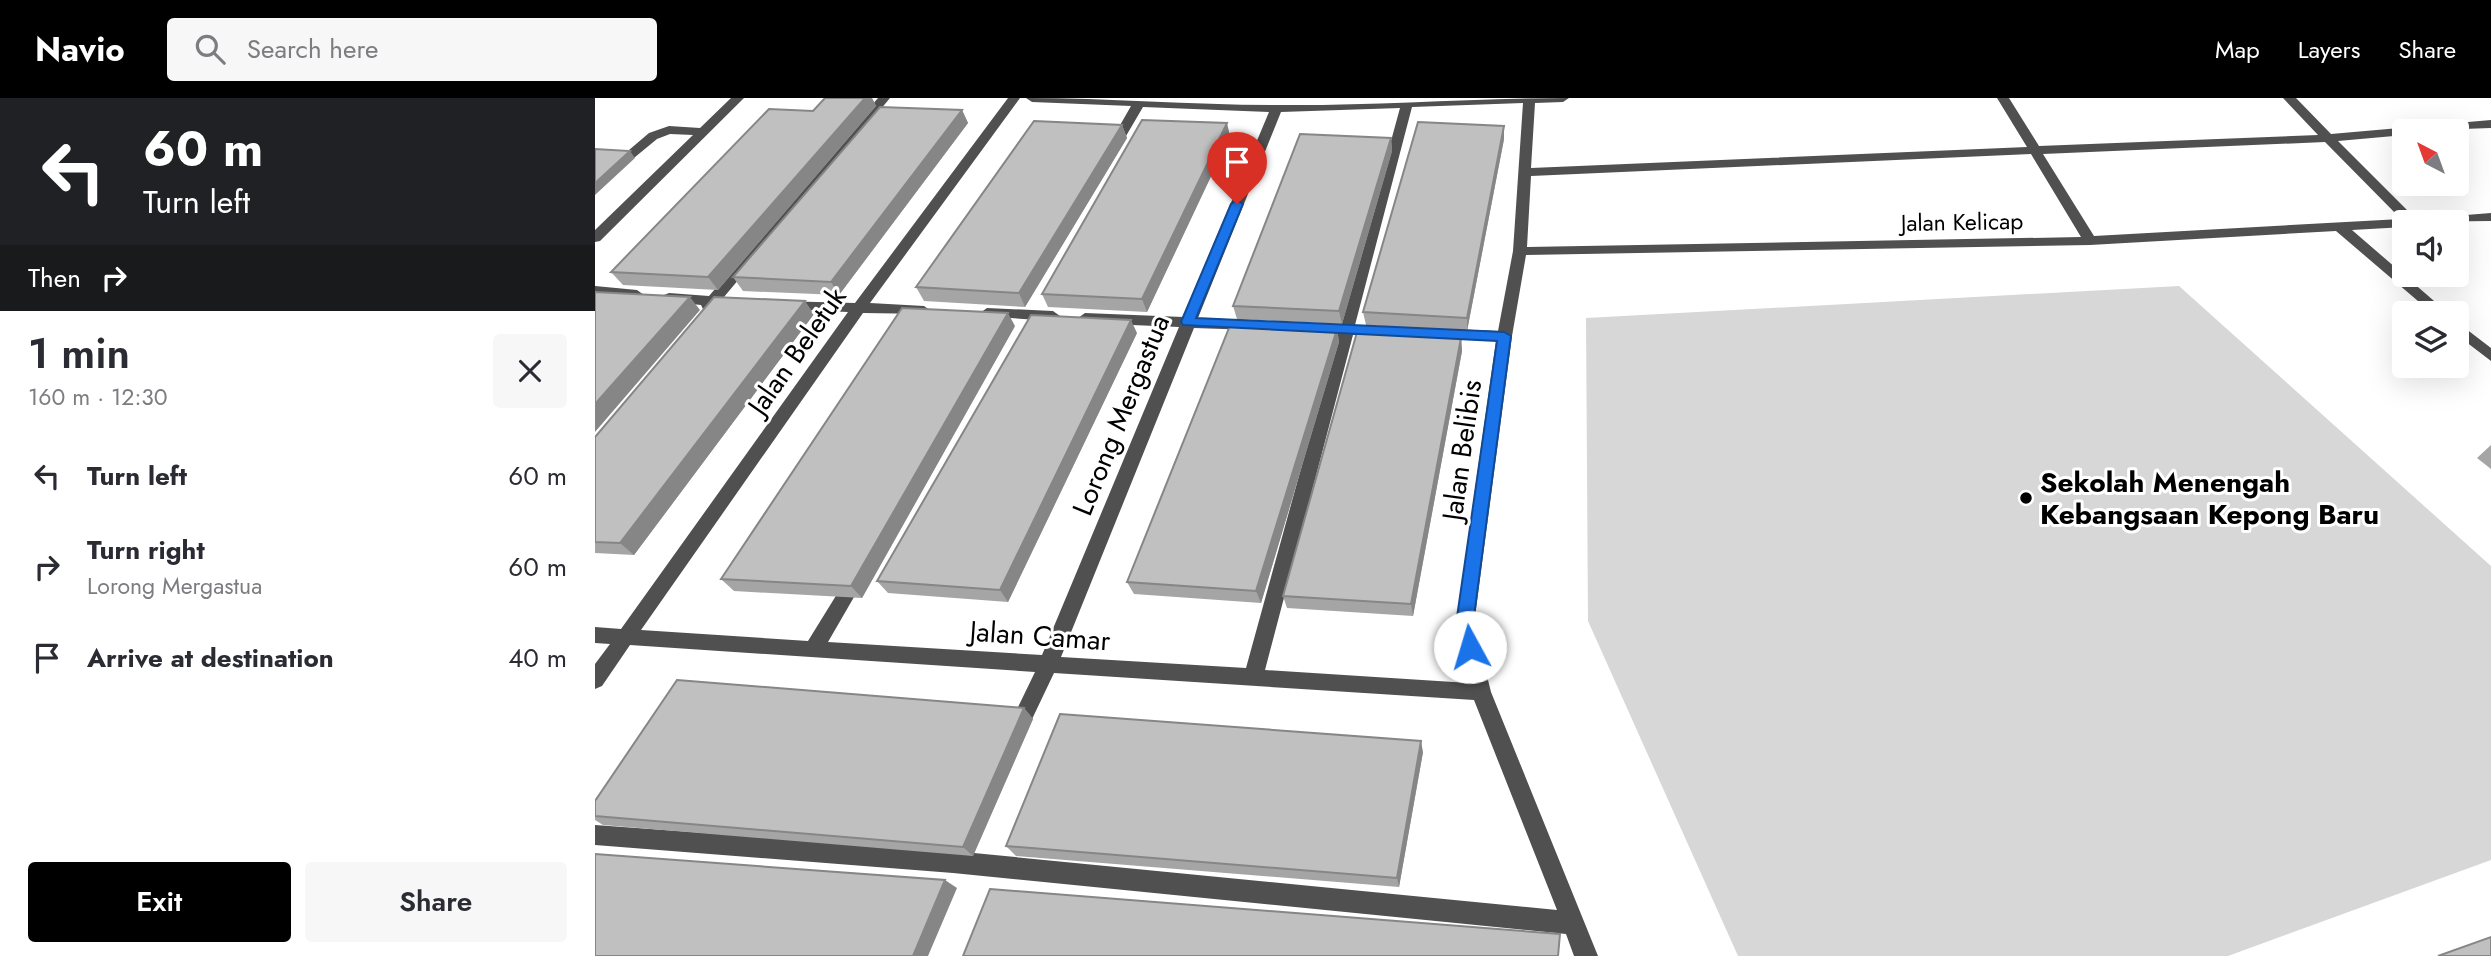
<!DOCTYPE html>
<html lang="en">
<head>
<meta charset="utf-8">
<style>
	:root { --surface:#fff; --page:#f7f7f7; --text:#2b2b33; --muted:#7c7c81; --accent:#000 }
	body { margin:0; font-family:Jost,sans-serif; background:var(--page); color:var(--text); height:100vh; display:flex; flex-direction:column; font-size:26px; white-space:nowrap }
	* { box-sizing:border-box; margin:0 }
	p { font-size:23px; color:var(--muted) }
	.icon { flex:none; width:38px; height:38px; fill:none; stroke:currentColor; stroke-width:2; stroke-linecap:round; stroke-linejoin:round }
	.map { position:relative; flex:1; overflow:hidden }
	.drawer { display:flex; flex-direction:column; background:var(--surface); width:595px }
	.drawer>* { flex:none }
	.banner { background:#202124; color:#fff; overflow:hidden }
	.needle { width:46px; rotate:319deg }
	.tools { position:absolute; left:1797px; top:21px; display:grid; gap:14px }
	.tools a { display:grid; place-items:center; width:77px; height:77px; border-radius:7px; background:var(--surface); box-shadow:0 7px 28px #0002; font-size:35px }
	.pin { position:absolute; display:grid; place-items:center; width:60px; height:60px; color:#fff; margin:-72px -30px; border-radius:50% 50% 50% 0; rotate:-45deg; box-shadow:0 0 7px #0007 }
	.pin .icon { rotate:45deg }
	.me { position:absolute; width:77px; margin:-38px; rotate:354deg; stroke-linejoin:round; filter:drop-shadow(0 0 5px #0008) }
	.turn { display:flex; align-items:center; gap:24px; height:147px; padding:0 28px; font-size:32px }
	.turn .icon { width:91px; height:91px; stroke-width:2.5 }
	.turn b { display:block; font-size:49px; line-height:60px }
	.then { display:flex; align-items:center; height:66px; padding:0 28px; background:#0003; gap:14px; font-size:26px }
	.round { display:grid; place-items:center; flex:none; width:74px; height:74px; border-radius:7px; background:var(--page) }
	.head { display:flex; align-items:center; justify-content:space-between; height:119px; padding:0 28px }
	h1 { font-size:42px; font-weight:600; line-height:52px }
	.primary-button { display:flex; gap:14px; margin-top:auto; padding:14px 28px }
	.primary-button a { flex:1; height:80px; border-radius:7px; background:var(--accent); color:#fff; font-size:28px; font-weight:600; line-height:80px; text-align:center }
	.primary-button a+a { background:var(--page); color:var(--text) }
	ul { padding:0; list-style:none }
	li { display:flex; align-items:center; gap:21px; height:91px; padding:0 28px }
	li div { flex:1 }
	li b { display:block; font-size:26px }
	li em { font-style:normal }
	header { display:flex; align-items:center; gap:42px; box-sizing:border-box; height:98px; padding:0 35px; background:var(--accent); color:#fff }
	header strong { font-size:33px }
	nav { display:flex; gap:38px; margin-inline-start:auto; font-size:24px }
	.search { width:490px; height:63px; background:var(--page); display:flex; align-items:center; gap:18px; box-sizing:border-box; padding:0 24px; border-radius:7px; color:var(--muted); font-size:26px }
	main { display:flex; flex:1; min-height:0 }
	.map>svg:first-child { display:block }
	.green { fill:#d7d7d7 }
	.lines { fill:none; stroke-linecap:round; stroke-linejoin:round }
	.minor { fill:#505050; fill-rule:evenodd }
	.wall { fill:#a5a5a5 }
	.shaded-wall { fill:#868686 }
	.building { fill:#c0c0c0; stroke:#868686; stroke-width:2 }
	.route { fill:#1a73e8; stroke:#114b97; stroke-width:2 }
	.poi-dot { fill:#000; stroke:#fff; stroke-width:2.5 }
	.labels { text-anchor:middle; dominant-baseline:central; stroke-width:6; stroke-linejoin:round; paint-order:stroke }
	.far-street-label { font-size:23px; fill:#000; stroke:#fff }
	.street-label { font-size:28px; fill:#000; stroke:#fff }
	.poi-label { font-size:28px; font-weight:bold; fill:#000; stroke:#fff; text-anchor:start }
</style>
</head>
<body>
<header>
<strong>Navio</strong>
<div class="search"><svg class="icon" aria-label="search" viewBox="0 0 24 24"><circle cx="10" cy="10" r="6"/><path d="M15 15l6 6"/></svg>Search here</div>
<nav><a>Map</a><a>Layers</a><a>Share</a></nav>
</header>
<main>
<section class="drawer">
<div class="banner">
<div class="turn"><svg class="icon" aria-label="left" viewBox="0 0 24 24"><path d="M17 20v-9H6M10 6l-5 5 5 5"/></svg><div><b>60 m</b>Turn left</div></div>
<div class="then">Then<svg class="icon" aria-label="right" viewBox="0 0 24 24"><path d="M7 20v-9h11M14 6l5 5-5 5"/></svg></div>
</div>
<div class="head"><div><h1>1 min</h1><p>160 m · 12:30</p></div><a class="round"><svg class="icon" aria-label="close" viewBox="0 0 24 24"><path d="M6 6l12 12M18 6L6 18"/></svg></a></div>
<ul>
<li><svg class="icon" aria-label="left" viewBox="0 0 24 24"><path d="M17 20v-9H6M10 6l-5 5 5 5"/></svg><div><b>Turn left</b></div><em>60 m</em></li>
<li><svg class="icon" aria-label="right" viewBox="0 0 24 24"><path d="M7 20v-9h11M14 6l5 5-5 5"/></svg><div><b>Turn right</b><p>Lorong Mergastua</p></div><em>60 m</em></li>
<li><svg class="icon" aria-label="arrive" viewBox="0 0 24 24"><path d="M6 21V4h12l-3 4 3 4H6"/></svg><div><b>Arrive at destination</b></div><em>40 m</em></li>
</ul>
<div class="primary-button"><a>Exit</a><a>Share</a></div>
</section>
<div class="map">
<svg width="1896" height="858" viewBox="0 0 1896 858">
	<rect width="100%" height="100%" fill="#fff"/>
	<path class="green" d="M 1584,188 L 1896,468 L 1896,762 L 1633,858 L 1143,858 L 993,523 L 991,220 Z"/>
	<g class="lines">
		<path class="minor" d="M 136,0 L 149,0 L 5,143 L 0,144 L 0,132 L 98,37 L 75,36 L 62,41 L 0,92 L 0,81 L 54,35 L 74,28 L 105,30 Z
			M 283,0 L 295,0 L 129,199 L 145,201 L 145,207 L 121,208 L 113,213 L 108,211 L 106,207 L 69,203 L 69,197 L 74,195 L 114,198 Z
			M 413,0 L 425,0 L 275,205 L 329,208 L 336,213 L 334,216 L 268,215 L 46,532 L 213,543 L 255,475 L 267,475 L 270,480 L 233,544 L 447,557 L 584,229 L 490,225 L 483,220 L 490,215 L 588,219 L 674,14 L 548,9 L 524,50 L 518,54 L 512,50 L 536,8 L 437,4 L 431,0 C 515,0 598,7 681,7 C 779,8 876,0 974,0 L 968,4 L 940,5 L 936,70 L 1432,49 L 1402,0 L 1414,0 L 1444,48 L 1723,37 L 1688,0 L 1701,0 L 1736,36 L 1896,22 L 1896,30 L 1810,33 L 1810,37 L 1743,43 L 1821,121 L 1896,115 L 1896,123 L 1810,124 L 1810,129 L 1757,132 L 1853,215 L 1837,215 L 1741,133 L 1495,147 L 931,157 L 917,238 L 879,526 L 896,594 L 1003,858 L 979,858 L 971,836 L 358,775 L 0,747 L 0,727 L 358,753 L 962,812 L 879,602 L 459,575 L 428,640 L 421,643 L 414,640 L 411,634 L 440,574 L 35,547 L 7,588 L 0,591 L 0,566 L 15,546 L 0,545 L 0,529 L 26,531 L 253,214 L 189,211 L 182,206 L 184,203 L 260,205 ZM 928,5 L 918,153 L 903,233 L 760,227 L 817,9 ZM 805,10 L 746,226 L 696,224 L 689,229 L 696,234 L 743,236 L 651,570 L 466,559 L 599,230 L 658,232 L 665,227 L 658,222 L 603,220 L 686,14 ZM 1730,44 L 1806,121 L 1499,138 L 1448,56 ZM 1436,56 L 1486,139 L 932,149 L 936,78 ZM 758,237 L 901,243 L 861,526 L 874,585 L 670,572 Z
			M 0,188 L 42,192 L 49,197 L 42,202 L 0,198 Z
			M 392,210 L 458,213 L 465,218 L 458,223 L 387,218 L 385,215 Z
			M 1862,224 L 1896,250 L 1896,263 L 1862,237 Z"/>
	</g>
	<path class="wall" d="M 230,0 L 277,0 L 281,8 L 123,192 L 28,187 L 16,174 L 218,13 Z
		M 367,12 L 373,25 L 244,197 L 148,193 L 138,179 Z
		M 527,27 L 532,40 L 430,209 L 329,203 L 321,189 Z
		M 635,38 L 552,214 L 453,209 L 447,196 Z
		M 796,40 L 797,53 L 747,226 L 642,221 L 638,208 Z
		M 909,41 L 872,233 L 771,227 L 768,214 Z
		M 219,216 L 39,457 L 0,455 L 0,339 Z
		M 420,228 L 267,500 L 139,493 L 126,481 Z
		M 742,231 L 744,244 L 666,505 L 539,496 L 532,484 Z
		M 542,235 L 413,504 L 293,495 L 282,483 Z
		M 866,240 L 867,253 L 818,518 L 692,510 L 688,498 Z
		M 1896,347 L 1896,371 L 1882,360 Z
		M 429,610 L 438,621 L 378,758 L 8,727 L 0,722 L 0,703 Z
		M 828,654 L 804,789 L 421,758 L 411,748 Z"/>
	<path class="shaded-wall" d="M 270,0 L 277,0 L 281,8 L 123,192 L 113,179 Z
		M 367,12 L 373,25 L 244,197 L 236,184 Z
		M 632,25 L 635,38 L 552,214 L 547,201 Z
		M 527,27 L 532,40 L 430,209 L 424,195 Z
		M 909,28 L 909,41 L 872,233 L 872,220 Z
		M 796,40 L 797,53 L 747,226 L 744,213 Z
		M 35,53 L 40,60 L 0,97 L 0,85 Z
		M 95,199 L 105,212 L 0,334 L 0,306 Z
		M 210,203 L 219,216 L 39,457 L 25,445 Z
		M 413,215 L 420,228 L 267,500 L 256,488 Z
		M 536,222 L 542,235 L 413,504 L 405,492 Z
		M 742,231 L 744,244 L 666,505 L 661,493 Z
		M 866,240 L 867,253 L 818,518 L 816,506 Z
		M 429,610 L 438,621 L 378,758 L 368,749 Z
		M 826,643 L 828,654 L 804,789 L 802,780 Z
		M 350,782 L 362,790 L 333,858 L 318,858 Z"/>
	<path class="building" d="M 230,0 L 270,0 L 113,179 L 16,174 L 174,11 L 218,13 Z
		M 285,9 L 367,12 L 236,184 L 138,179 Z
		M 547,22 L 632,25 L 547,201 L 447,196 Z
		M 439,23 L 527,27 L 424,195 L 321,189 Z
		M 823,24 L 909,28 L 872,220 L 768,214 Z
		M 705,36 L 796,40 L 744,213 L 638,208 Z
		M 0,51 L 35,53 L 0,85 Z
		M 0,194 L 95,199 L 0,306 Z
		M 119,199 L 210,203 L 25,445 L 0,444 L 0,339 Z
		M 307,210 L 413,215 L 256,488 L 126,481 Z
		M 436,217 L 536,222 L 405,492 L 282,483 Z
		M 636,225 L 742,231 L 661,493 L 532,484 Z
		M 762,234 L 866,240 L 816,506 L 688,498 Z
		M 82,582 L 429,610 L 368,749 L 0,718 L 0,703 Z
		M 465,616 L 826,643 L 802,780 L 411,748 Z
		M 0,756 L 350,782 L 318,858 L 0,858 Z
		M 395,791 L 965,836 L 963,858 L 368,858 Z
		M 1896,839 L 1896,858 L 1843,858 Z"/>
	<path class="route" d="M 642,102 L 648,106 L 601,220 L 909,234 L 916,238 L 878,526 L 883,549 L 881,554 L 869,554 L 861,526 L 902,243 L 588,227 L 586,224 L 636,106 Z"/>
	<circle class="poi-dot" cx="1431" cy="400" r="7"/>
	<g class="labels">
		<g class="far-street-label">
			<text transform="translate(1367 124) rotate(-1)">Jalan Kelicap</text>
		</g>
		<g class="street-label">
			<text transform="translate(202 253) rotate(-55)">Jalan Beletuk</text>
			<text transform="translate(526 317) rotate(-68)">Lorong Mergastua</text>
			<text transform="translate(867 352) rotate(-82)">Jalan Belibis</text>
			<text transform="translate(445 538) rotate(4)">Jalan Camar</text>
		</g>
		<g class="poi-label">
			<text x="1445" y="384">Sekolah Menengah<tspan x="1445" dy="32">Kebangsaan Kepong Baru</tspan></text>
		</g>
	</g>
</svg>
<div class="tools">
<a><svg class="needle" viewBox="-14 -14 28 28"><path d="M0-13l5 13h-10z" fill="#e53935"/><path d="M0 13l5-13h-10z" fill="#7c7c81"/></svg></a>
<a><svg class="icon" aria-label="sound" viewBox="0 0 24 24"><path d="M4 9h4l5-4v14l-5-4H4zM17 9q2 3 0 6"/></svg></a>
<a><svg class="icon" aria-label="layers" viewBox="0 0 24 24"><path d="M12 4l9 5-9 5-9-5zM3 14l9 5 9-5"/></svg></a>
</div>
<div class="pin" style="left:642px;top:106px;background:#d93025"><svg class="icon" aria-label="arrive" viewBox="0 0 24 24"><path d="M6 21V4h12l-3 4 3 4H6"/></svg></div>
<svg class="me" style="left:875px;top:549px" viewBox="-20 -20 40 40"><circle r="19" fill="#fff"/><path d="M0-13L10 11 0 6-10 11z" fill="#1a73e8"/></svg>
</div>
</main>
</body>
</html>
